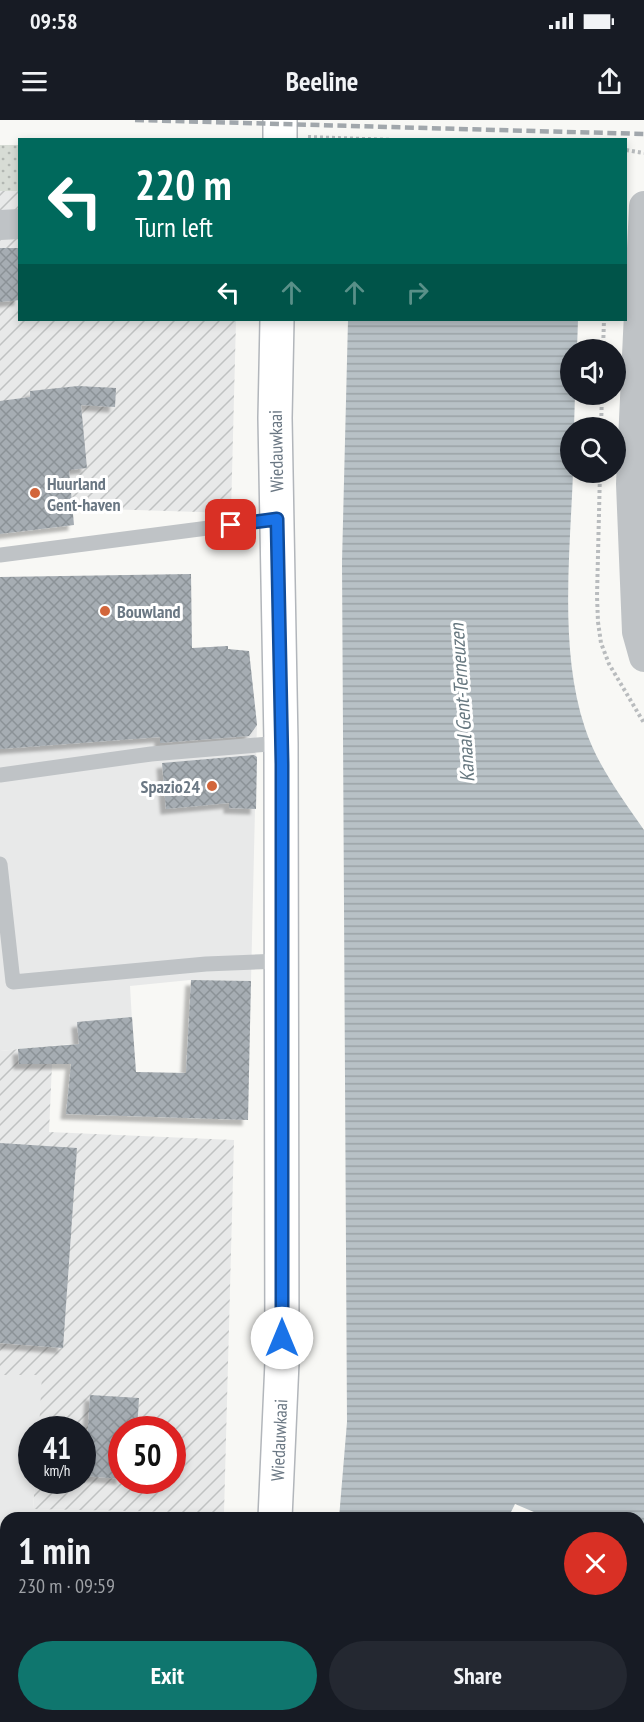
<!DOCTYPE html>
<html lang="en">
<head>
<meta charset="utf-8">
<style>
	:root { --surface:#171b24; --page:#242831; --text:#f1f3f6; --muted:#9ea1a6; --accent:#0f766e }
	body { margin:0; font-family:"PT Sans Narrow",sans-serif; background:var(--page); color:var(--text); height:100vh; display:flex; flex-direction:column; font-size:22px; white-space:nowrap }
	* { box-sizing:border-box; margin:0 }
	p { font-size:20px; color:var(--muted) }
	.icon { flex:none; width:33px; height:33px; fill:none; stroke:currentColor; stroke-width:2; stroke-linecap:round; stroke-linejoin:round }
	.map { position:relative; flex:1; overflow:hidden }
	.panel { position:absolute; left:0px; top:1392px; width:645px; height:210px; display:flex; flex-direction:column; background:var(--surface); border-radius:18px 18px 0 0; box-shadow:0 3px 9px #0003 }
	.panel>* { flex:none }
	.top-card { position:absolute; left:18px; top:18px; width:609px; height:183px; border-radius:0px; box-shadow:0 3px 9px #0003; background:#00695c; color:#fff; overflow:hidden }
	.controls { position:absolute; left:560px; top:219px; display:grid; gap:12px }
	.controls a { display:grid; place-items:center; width:66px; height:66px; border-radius:50%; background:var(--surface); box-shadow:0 3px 9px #0003; font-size:30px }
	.speed { position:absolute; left:18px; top:1296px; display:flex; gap:12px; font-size:30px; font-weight:700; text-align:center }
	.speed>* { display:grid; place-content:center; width:78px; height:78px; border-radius:50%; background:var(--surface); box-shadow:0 3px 9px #0003; line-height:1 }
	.speed small { font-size:15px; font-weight:400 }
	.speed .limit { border:9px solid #d22; background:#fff; color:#111 }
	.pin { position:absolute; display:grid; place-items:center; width:51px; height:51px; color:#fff; margin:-26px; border-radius:12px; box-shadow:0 3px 9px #0006 }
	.me { position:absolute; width:66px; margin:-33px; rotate:0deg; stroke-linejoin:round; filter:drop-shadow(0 0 4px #0008) }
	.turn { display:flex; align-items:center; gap:21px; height:126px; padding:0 18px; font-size:27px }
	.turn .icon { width:78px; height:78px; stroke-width:2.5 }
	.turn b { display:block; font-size:42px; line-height:51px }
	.lanes { display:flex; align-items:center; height:57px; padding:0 18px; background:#0003; justify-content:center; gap:30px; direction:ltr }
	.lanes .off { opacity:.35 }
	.round { display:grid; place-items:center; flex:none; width:63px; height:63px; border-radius:32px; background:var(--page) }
	.headline { display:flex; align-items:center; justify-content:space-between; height:102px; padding:0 18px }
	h1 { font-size:36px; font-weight:800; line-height:45px }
	.button { display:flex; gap:12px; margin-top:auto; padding:12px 18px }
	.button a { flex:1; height:69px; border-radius:36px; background:var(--accent); color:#fff; font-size:24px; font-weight:800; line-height:69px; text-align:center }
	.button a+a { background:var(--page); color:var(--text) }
	.status { display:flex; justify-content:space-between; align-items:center; height:42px; padding:0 30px; background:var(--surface); direction:ltr }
	.status svg { height:16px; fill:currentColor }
	header { display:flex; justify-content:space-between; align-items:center; height:78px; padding:0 18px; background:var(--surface); font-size:27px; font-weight:800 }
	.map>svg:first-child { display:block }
	.built { fill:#e8e9e9 }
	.industrial { fill:url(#industrial-furrows); fill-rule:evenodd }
	.green { fill:url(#green-dots) }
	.water { fill:url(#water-rules) }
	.pier { fill:#f8f8f5 }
	.building { fill:url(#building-cross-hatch); filter:url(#shadow) }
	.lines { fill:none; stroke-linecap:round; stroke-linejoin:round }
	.secondary-casing { stroke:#b2b6bb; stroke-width:36 }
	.path { stroke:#b9bcbe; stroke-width:4; stroke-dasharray:3 3; stroke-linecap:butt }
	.service { stroke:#bfc3c6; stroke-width:15 }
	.minor { stroke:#bfc3c6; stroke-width:30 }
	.secondary { stroke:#fff; stroke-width:33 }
	.rail { stroke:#a1a7ac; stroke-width:4.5; stroke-dasharray:9 4.5; stroke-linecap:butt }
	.route-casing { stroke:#114b97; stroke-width:15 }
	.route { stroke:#1a73e8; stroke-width:10 }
	.poi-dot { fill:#d2663b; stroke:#fff; stroke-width:2 }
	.labels { text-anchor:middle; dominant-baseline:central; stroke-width:6; stroke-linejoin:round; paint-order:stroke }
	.street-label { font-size:18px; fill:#6a7783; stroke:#fff }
	.poi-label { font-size:18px; font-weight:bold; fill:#6a7783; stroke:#fff; text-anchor:start }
	.water-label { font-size:20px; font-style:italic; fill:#66777f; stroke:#fff }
</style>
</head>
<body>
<div class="status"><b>09:58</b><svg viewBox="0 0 49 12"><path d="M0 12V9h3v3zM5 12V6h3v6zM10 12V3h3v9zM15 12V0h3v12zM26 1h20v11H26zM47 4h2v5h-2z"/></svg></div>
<header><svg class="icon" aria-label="menu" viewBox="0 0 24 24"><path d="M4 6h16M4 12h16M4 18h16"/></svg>Beeline<svg class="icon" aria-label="share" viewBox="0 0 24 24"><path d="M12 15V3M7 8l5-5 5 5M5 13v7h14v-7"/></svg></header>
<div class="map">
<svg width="644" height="1602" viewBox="0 0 644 1602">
	<defs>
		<pattern id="industrial-furrows" width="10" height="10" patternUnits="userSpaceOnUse" patternTransform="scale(1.5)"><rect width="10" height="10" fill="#e8e9e9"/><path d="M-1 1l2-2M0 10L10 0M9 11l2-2" fill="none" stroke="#c0c2c2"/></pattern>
		<pattern id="green-dots" width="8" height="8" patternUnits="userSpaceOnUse" patternTransform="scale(1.5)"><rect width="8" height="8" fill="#d7dcd5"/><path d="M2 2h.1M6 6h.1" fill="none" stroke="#b2b7b2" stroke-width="1.8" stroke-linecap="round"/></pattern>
		<pattern id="water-rules" width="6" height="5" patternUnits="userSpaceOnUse" patternTransform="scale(1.5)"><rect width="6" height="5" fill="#b8c1c6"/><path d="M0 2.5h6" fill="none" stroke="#9aa2a6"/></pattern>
		<pattern id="building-cross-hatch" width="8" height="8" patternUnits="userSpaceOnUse" patternTransform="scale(1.5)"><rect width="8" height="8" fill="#a6adb3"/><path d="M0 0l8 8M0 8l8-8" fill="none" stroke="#8b9297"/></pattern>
		<filter id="shadow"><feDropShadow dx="-5.5" dy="5.5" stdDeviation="1.5" flood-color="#0004"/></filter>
	</defs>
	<rect width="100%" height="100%" fill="#f8f8f5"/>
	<path class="built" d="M 228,526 L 228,532 L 249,531 L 257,603 L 251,861 L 190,860 L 130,866 L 133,918 L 0,931 L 0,553 L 154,531 Z
		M 0,1255 L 43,1255 L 39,1309 L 32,1310 L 32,1360 L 35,1361 L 33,1389 L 224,1393 L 226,1398 L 6,1398 L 6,1596 L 233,1596 L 233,1602 L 0,1602 Z"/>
	<path class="industrial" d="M 0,71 L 19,71 L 20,200 L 236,200 L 231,393 L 72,388 L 68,350 L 0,357 Z
		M 51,926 L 52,944 L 49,1012 L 234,1020 L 224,1393 L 33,1389 L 35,1361 L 82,1360 L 82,1310 L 39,1309 L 42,1255 L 0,1255 L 0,931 ZM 122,1310 L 172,1310 L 172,1360 L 122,1360 Z
		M 639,1437 L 644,1439 L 644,1602 L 426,1602 L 426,1596 L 639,1596 Z"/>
	<path class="green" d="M 0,25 L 19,25 L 19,71 L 0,71 Z"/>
	<path class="water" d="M 348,200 L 578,200 L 577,229 L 570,230 L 570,274 L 575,275 L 574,307 L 570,308 L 570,352 L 573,353 C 570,433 559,531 585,608 C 597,645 622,678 644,710 L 644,1439 L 639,1437 L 639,1398 L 548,1398 L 515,1384 L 508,1398 L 339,1398 L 347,1302 L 342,442 Z
		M 297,1596 L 426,1596 L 426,1602 L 297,1602 Z"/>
	<path class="pier" d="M 320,0 L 572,0 L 571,20 L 319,20 Z"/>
	<path class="building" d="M 0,128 L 20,128 L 20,180 L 0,182 Z
		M 78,266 L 116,268 L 115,287 L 81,285 L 87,348 L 69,350 L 74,405 L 0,414 L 0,281 L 30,277 L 30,271 Z
		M 191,454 L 192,528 L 228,526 L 228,529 L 249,531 L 257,605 L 249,616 L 160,623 L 160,617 L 0,629 L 0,457 Z
		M 254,635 L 257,637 L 256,689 L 229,688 L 229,683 L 166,689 L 162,643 Z
		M 191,860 L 251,861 L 248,1000 L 66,994 L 71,944 L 19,944 L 18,929 L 79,924 L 77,902 L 132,897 L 136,952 L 186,953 Z
		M 0,1023 L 77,1028 L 63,1228 L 0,1223 Z
		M 90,1275 L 139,1278 L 137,1310 L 122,1310 L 122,1359 L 85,1356 Z"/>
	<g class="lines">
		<g class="secondary-casing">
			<g id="secondary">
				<path d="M 280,20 L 280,0"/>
				<path id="s1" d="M 275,1398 L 282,1242 L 281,623 L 275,298 L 277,200"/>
				<path d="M 267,1602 L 268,1596"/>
			</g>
		</g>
		<path class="path" d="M 308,17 L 394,20
			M 626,30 L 644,33
			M 603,230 L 604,200
			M 601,308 L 602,274
			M 600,352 L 597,476 L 598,502 L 601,523 L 609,544 L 644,603
			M 639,1451 L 644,1453
			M 639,1560 L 644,1549"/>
		<path class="service" d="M 0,435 L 277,399
			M 0,655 L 151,634 L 281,623
			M 0,744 L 13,862 L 206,844 L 282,841
			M 462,1602 L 464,1596
			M 603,1602 L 605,1596"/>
		<path class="minor" d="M 644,86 L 631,364 L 637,512 L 644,537
			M 0,105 L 20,104"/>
		<use href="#secondary" class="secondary"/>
		<path class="rail" d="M 135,0 L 644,14"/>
	</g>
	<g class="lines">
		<g class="route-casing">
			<path id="route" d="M 231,405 L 277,399 L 282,644 L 282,1218"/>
		</g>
		<use href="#route" class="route"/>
	</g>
	<g class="poi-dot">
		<circle cx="35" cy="373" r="6"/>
		<circle cx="105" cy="491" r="6"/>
		<circle cx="212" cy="666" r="6"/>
	</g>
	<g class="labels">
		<g class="street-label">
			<text transform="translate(276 331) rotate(-91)">Wiedauwkaai</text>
			<text stroke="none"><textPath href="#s1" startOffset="78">Wiedauwkaai</textPath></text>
		</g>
		<g class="poi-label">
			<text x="47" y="363">Huurland<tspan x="47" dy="21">Gent-haven</tspan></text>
			<text x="117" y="491">Bouwland</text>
			<text x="200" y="666" text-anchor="end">Spazio24</text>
		</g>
		<g class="water-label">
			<text transform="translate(462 583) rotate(-94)">Kanaal Gent-Terneuzen</text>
		</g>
	</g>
</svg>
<div class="controls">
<a><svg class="icon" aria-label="sound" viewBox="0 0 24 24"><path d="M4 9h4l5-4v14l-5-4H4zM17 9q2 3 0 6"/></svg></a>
<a><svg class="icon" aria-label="search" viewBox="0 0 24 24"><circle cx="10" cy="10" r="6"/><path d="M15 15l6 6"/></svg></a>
</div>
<div class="speed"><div>41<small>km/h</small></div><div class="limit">50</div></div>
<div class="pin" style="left:231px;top:405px;background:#d93025"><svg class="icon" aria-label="arrive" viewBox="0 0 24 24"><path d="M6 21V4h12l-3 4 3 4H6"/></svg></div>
<svg class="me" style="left:282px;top:1218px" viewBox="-20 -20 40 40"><circle r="19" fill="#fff"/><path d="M0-13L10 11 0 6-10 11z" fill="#1a73e8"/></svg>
<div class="top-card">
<div class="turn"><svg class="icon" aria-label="left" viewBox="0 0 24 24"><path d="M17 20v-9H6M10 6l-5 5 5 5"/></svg><div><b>220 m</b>Turn left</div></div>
<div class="lanes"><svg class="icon" aria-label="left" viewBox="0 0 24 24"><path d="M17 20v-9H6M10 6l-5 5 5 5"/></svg><svg class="icon off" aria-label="ahead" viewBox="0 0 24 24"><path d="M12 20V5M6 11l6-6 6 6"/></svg><svg class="icon off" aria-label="ahead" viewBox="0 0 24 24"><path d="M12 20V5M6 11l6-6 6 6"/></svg><svg class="icon off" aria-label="right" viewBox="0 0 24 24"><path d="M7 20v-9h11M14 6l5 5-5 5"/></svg></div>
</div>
<section class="panel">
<div class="headline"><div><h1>1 min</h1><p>230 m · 09:59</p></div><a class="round" style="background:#d93025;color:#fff"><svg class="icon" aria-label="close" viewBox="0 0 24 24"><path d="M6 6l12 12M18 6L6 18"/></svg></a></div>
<div class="button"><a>Exit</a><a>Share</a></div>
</section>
</div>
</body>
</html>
